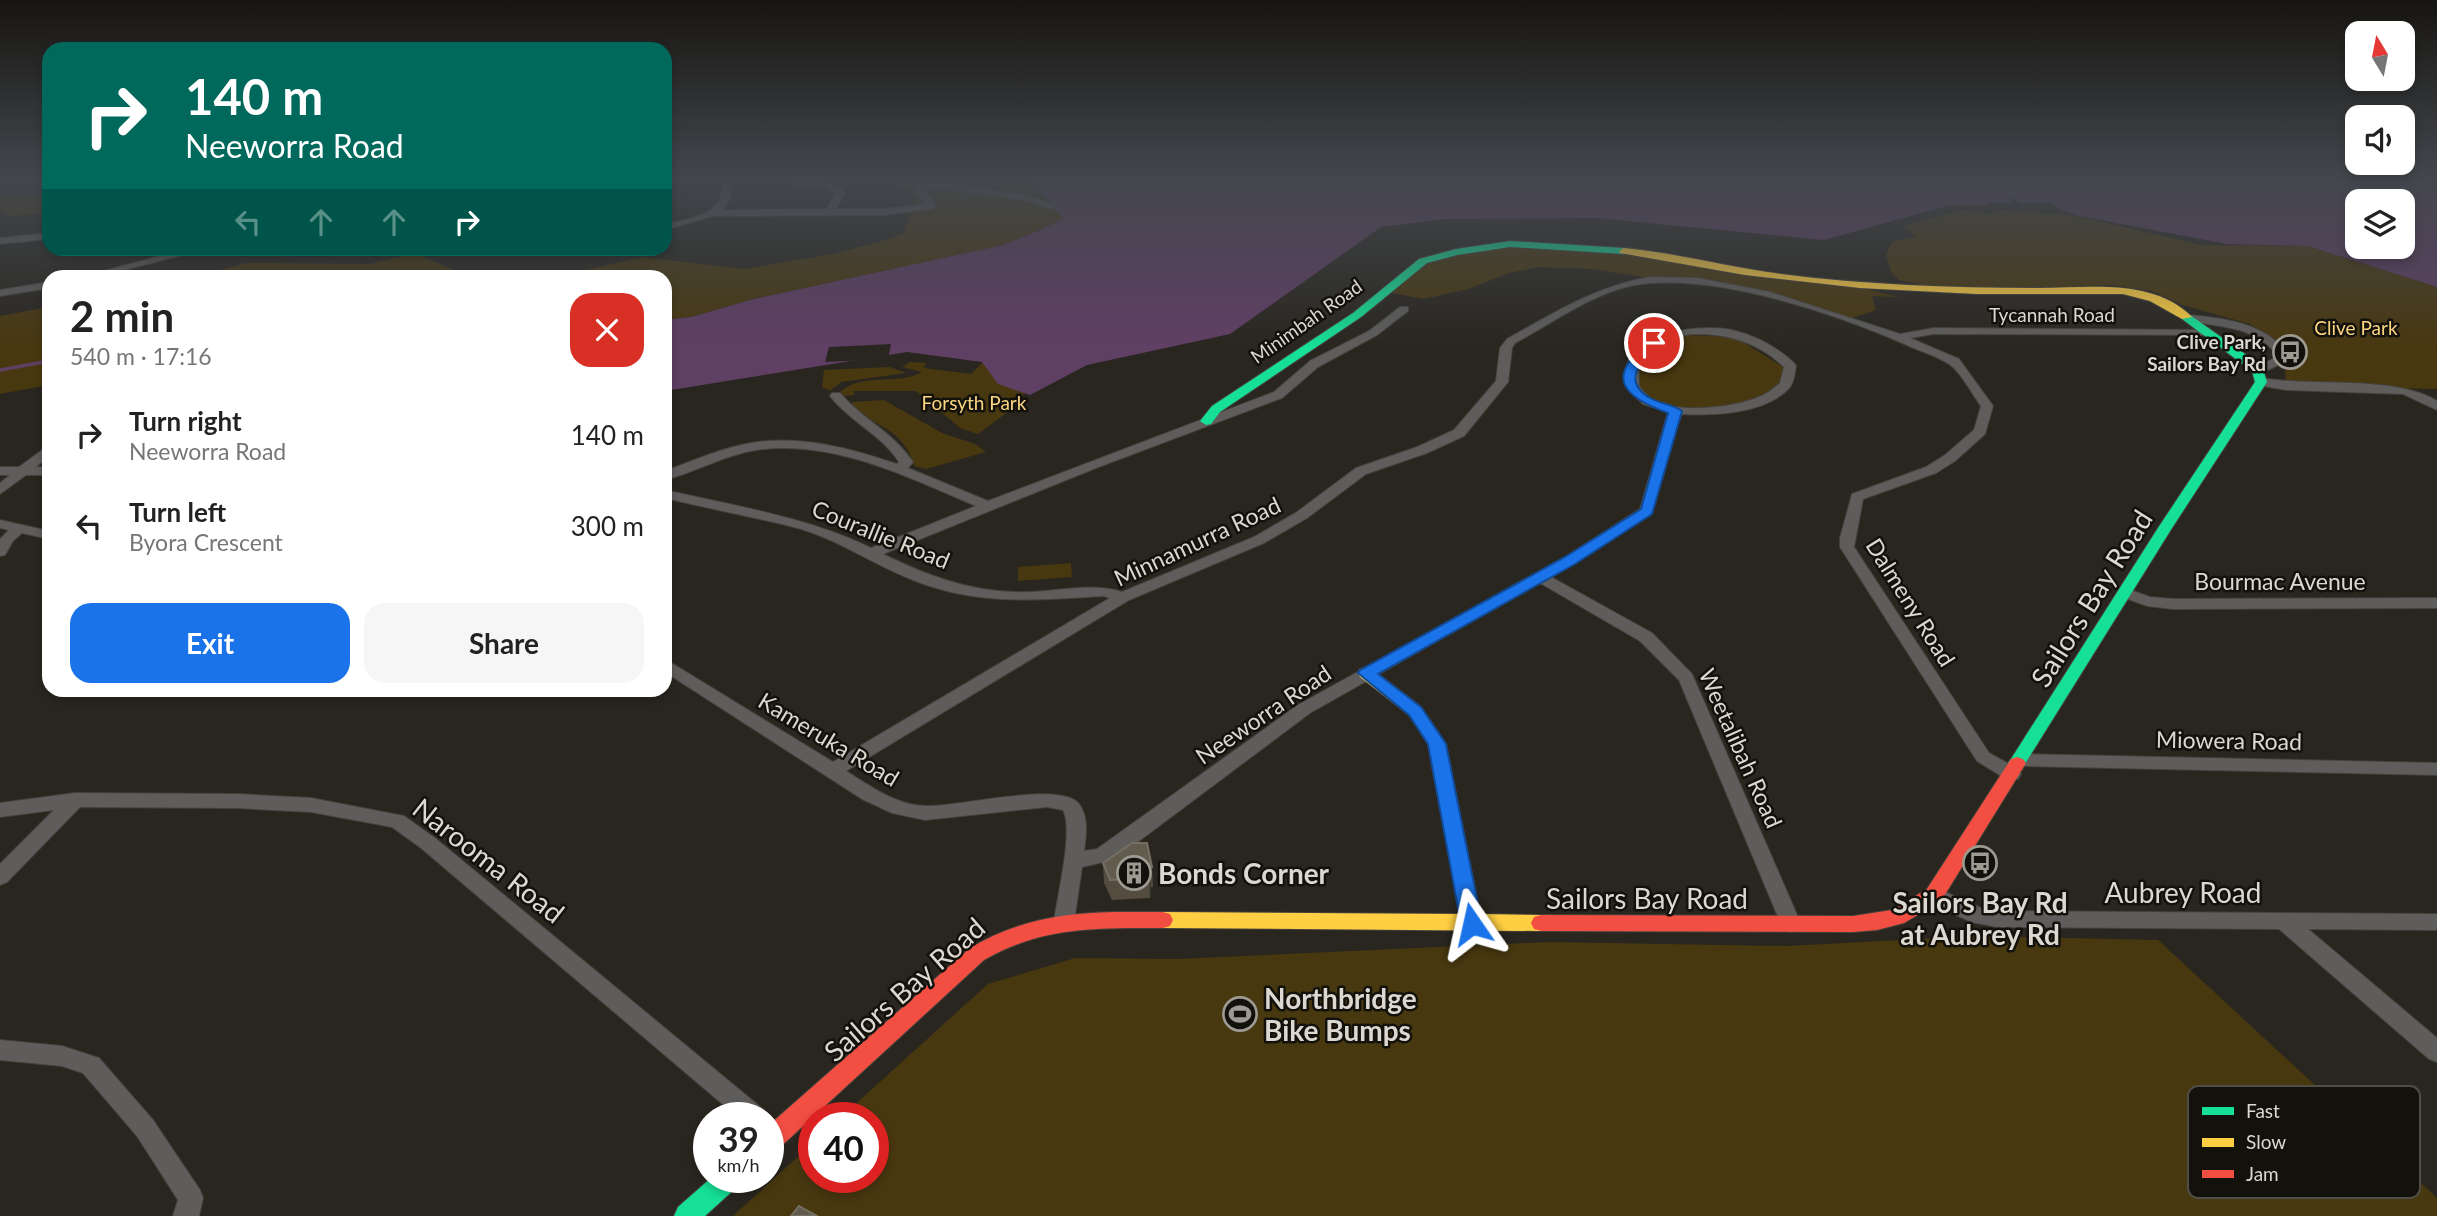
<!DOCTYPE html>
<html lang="en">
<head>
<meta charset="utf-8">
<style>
	:root { --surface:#fff; --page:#f6f6f6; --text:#222; --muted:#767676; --accent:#1a73e8 }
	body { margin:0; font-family:Lato,sans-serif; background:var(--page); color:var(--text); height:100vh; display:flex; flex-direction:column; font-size:26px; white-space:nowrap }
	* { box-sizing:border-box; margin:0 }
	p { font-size:23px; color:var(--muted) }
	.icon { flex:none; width:38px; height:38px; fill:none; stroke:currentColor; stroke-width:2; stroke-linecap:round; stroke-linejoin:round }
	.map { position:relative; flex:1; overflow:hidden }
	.side { position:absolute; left:42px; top:270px; width:630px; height:427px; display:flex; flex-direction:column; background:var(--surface); border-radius:21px; box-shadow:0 4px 10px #0003 }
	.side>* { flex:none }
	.hud { position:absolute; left:42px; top:42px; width:630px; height:214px; border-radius:21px; box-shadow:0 4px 10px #0003; background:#00695c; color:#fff; overflow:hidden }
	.needle { width:46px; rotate:350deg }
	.fabs { position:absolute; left:2345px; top:21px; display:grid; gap:14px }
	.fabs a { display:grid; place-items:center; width:70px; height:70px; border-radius:14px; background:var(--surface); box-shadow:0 4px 10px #0003; font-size:35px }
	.speed { position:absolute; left:693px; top:1102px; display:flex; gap:14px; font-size:35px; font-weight:700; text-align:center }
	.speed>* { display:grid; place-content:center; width:91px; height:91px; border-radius:50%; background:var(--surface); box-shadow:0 4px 10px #0003; line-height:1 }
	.speed small { font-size:18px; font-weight:400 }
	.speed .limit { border:10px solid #d22; background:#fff; color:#111 }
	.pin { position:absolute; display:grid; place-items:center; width:60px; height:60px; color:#fff; margin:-30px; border:4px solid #fff; border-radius:50%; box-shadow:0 2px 7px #0007 }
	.me { position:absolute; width:77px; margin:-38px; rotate:349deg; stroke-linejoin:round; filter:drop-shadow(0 0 5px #0008) }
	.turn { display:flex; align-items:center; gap:24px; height:147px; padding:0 28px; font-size:32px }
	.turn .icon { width:91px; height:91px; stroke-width:2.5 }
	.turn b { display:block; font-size:49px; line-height:60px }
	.lanes { display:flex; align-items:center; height:66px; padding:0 28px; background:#0003; justify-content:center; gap:35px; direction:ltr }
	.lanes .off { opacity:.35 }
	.round { display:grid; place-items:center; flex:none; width:74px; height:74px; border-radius:21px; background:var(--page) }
	.overview { display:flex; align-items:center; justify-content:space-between; height:119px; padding:0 28px }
	h1 { font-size:42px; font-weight:700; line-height:52px }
	.action { display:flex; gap:14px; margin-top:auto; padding:14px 28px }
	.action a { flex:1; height:80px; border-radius:21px; background:var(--accent); color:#fff; font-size:28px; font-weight:700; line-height:80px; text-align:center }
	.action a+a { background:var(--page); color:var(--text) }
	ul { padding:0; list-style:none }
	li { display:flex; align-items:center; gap:21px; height:91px; padding:0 28px }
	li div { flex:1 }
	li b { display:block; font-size:26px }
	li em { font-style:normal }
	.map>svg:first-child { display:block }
	.green { fill:#483810 }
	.water { fill:#603f65; fill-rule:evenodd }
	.pier { fill:#29261f }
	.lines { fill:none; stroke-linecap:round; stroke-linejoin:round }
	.stream { stroke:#603f65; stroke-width:3.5 }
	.street-casing { stroke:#45423c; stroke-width:2 }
	.fast-casing { stroke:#45423c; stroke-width:2 }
	.slow-casing { stroke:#45423c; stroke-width:2 }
	.jam-casing { stroke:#45423c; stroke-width:2 }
	.street { fill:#5f5d5c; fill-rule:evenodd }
	.fast { fill:#16e098; fill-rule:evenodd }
	.slow { fill:#ffcf43; fill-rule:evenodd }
	.jam { fill:#f24e42; fill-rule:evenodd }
	.wall { fill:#534c3f }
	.shaded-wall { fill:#3c372c }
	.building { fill:#625c4f; stroke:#756f63; stroke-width:2 }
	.route { fill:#1a73e8; stroke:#114b97; stroke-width:2 }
	.labels { text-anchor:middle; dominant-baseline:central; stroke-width:5; stroke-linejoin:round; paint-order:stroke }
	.far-street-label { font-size:19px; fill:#dcd8d0; stroke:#13110b }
	.far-park-label { font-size:19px; fill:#fbd581; stroke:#13110b }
	.far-poi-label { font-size:19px; font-weight:bold; fill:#dcd8d0; stroke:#13110b; text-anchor:end }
	.street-label { font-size:23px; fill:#dcd8d0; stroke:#13110b }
	.near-street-label { font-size:28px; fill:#dcd8d0; stroke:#13110b }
	.near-poi-label { font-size:28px; font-weight:bold; fill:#dcd8d0; stroke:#13110b; text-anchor:start }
	.key { fill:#13110b; stroke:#4f4d46; stroke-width:2 }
	.key-label { font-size:19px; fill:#dcd8d0 }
</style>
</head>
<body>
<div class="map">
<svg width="2437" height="1216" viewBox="0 0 2437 1216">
	<rect width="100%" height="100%" fill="#29261f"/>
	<path class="green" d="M 884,178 L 1018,178 L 1032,183 L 1063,218 L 1045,228 L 1003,245 L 754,299 L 691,317 L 665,320 L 665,276 L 195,276 L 247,263 L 370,264 L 416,253 L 453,270 L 581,271 L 642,257 L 745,269 L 833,254 L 886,240 L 904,233 L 916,194 Z
		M 49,195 L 49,213 L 11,216 L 0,211 L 0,198 Z
		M 1961,210 L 1988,214 L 1998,210 L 2070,215 L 2202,245 L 2308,246 L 2437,287 L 2437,389 L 2286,386 L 2285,368 L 2296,352 L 2250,324 L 2182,305 L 2152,291 L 2111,285 L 2025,289 L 1923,285 L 1899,280 L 1891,272 L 1886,255 L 1892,242 L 1916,237 L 1903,226 Z
		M 1510,244 C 1640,252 1772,268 1900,297 L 1872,296 L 1876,310 L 1849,319 L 1737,287 L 1656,279 L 1592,269 L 1540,267 L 1509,273 L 1468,289 L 1424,299 L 1392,293 L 1423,261 Z
		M 49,307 L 49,385 L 0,394 L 0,316 Z
		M 1690,335 L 1735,337 L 1786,369 L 1784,381 L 1757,403 L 1714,408 L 1676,408 L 1652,401 L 1636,389 L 1635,359 L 1664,340 Z
		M 910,362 L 926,363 L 924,368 L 971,374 L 983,362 L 1026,392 L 1005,414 L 978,434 L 960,428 L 916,391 L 854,391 L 854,395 L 844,396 L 840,392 C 861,372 899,386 922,372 L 902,367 Z
		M 890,367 L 906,373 L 841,382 L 830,391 L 822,387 L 824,370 Z
		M 884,400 L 942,433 L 975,444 L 986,452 L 926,469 L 914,466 C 904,428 875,427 849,405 L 853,402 Z
		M 1071,563 L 1072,577 L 1018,581 L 1018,567 Z
		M 1977,936 L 2158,940 L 2437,1198 L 2437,1216 L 733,1216 L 814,1142 L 814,1178 L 873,1178 L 873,1118 L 840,1118 L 988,984 L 1075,958 L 1177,959 L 1549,942 L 1787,946 Z"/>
	<path class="water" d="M 1018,178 L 2437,178 L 2437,287 L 2308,246 L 2227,244 L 2022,205 L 1950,205 L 1824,240 L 1597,218 L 1445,219 L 1381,227 L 1230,334 L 1087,365 L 1030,395 L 998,384 L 982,362 L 907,352 L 665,391 L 665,320 L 691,317 L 754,299 L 1003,245 L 1045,228 L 1063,218 L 1032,183 ZM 2357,201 L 2403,201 L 2403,247 L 2357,247 Z"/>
	<path class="pier" d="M 2008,199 L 2015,199 L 2020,203 L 2052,203 L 2063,211 L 2075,214 L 1994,209 L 1988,203 L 2015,203 Z
		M 891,344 L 888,359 L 825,362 L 829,347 Z"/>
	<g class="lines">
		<path class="stream" d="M 0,370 L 49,361"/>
		<g class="street-casing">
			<path id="street" d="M 721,178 L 729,178 C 734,192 732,199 722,210 L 827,209 L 835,194 L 821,184 L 803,187 L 790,184 L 790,180 C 808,172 832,178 845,194 L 836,209 L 883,209 L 925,204 L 914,188 L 930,181 L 1024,194 L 1056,206 L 1051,209 L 1023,200 L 931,187 L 924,189 L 937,206 L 932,209 L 883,215 L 713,216 L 665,230 L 665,224 C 694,218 728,214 721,178 Z
				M 49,233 L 49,239 L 0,244 L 0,238 Z
				M 190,248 L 210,248 L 101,276 L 85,276 Z
				M 1651,277 L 1698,278 L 1770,292 L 1900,334 L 1934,328 L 2210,330 L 2212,332 L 2206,335 L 1934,334 L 1910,338 L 1959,359 L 1993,406 L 1985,434 L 1955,461 L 1936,473 L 1863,499 L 1854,547 L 1989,753 L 2018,769 L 2021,774 L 2018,779 L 2006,779 L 1977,761 L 1840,547 L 1840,538 L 1852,494 L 1926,467 L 1945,455 L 1974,430 L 1981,406 C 1972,394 1961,372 1949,364 C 1937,356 1922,352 1909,346 C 1837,314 1709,270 1630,286 C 1590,295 1551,324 1515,343 L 1512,348 L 1508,382 L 1464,436 L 1427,453 L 1366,474 L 1307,518 L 1264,543 L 1129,600 L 846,771 C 870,786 896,805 925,806 C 955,808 1061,780 1079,804 C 1089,817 1086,837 1084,851 L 1097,849 L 1298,705 L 1565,557 L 1640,509 L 1668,412 L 1643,404 L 1628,389 C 1610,334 1696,323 1732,330 C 1756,336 1776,346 1794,363 L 1796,366 C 1795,372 1794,382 1790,387 C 1767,414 1713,416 1681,414 L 1652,514 L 1551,577 L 1652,633 L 1692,674 L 1801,924 L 1798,930 L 1791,932 L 1784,930 L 1781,924 L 1679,680 L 1640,641 L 1540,583 L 1310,713 L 1123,853 L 1108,861 L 1082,867 L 1074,922 L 1071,928 L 1064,930 L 1057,928 L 1054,922 C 1057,896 1074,831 1063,810 L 1047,807 L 925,820 L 892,813 L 862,799 L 665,672 L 665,659 L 833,762 L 1110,598 L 1103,596 C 1036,600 977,606 913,580 C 874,565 841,541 801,529 C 756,517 710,509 665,498 L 665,490 C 735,506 807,517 871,548 L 976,506 C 908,477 832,439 756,450 C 724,455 696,472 665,480 L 665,471 C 695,460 726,446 758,442 C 806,436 852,449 897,464 L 899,462 C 881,434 850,422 830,396 L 832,393 L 840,393 C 864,421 891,430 913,462 L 908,468 L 988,501 L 1274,392 L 1310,361 L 1369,331 L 1400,307 L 1408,307 L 1408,311 L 1377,335 L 1318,367 L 1282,398 L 1096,468 L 883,554 C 925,575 968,591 1016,592 C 1052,594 1088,581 1122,592 L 1254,537 L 1297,512 L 1356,468 L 1417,447 L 1454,430 L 1496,381 L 1500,348 L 1507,339 C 1554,313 1598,285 1651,277 ZM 1692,334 C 1727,333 1758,342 1784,367 L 1780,383 C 1775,387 1769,392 1763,395 C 1738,408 1674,415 1650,398 C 1646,394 1642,390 1639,386 C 1639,379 1638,370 1640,364 C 1646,344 1675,337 1692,334 Z
				M 49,282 L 49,288 L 0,296 L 0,290 Z
				M 2188,315 C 2225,318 2266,323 2289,355 C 2280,365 2268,373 2254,372 L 2254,366 L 2271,360 L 2277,355 C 2255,325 2216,327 2184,320 L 2182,318 Z
				M 2261,378 C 2313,387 2395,375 2437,401 L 2437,410 L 2403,394 L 2286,390 L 2257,385 L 2255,382 Z
				M 49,445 L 49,456 L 36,467 L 49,467 L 49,475 L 26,475 L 0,494 L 0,483 L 10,475 L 0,475 L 0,467 L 19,467 Z
				M 0,520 L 49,531 L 49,539 L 22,533 L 13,541 L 5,555 L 0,556 L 0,539 L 9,530 L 0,528 Z
				M 2125,588 L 2150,597 L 2173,599 L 2437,598 L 2437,608 L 2173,609 L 2147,606 L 2120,596 L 2117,593 Z
				M 2020,754 L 2437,763 L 2437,775 L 2020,766 L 2014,764 L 2011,760 L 2014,756 Z
				M 75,793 L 238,794 L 311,798 L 404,816 L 435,838 L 764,1110 L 768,1118 L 739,1118 L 421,848 L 392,827 L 311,812 L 238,808 L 80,807 L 7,882 L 0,885 L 0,864 L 54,810 L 0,817 L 0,803 Z
				M 1934,887 L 1981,908 L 1997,911 L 2437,914 L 2437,930 L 2308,929 L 2437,1038 L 2437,1062 L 2429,1059 L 2279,929 L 1997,927 L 1971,922 L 1927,901 L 1924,895 L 1927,889 Z
				M 0,1040 L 62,1046 L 99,1058 L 153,1120 L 200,1190 L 203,1198 L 199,1216 L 173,1216 L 178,1200 L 137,1136 L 83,1073 L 62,1066 L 0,1060 Z"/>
		</g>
		<g class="fast-casing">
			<path id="fast" d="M 1510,241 L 1624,248 L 1629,251 L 1624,254 L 1510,247 L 1457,255 L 1427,263 L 1361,317 L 1220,412 L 1211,424 L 1206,425 L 1200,421 L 1212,406 L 1353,313 L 1419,259 L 1456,249 Z
				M 2182,315 L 2190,315 L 2262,366 L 2267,382 L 2172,528 L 2023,767 L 2011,767 L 2008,763 L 2011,759 L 2158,528 L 2255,382 L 2252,371 L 2182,319 Z
				M 711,1178 L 741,1178 L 738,1186 L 705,1216 L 674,1216 L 678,1207 Z"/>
		</g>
		<g class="slow-casing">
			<path id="slow" d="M 1624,248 C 1677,253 1728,267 1781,274 C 1867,285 1953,288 2040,288 C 2090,288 2153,278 2192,317 L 2182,319 L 2150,301 L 2123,294 L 1977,294 L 1860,288 L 1745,275 L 1620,253 L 1619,251 Z
				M 1366,668 L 1372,669 L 1421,707 L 1446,744 L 1480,914 L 1541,915 L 1548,917 L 1551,923 L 1548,929 L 1541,931 L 1163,928 L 1156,926 L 1153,920 L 1156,914 L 1163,912 L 1460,914 L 1428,744 L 1409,715 L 1360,677 L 1358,673 L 1360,669 Z"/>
		</g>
		<g class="jam-casing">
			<path id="jam" d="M 2017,757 L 2023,759 L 2026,763 L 1941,901 L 1904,923 L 1877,930 L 1853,932 L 1541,931 L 1534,929 L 1531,923 L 1534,917 L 1541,915 L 1853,916 L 1892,910 L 1927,889 L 2011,759 Z
				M 1114,912 L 1163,912 L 1170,914 L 1173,920 L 1170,926 L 1163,928 C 1097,928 1043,926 984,960 L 777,1150 L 768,1153 L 768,1126 L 970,948 C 1016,921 1061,913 1114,912 Z"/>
		</g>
		<use href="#street" class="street"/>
		<use href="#fast" class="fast"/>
		<use href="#slow" class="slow"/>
		<use href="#jam" class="jam"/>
	</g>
	<path class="wall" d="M 1103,863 L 1152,867 L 1153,887 L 1151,887 L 1150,898 L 1112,900 L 1104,883 Z"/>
	<path class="shaded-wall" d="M 1150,867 L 1151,887 L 1150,898 L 1149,878 Z"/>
	<path class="building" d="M 1132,843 L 1147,843 L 1152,867 L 1150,867 L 1149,878 L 1110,880 L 1103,863 Z
		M 799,1206 L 817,1216 L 791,1216 Z"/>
	<linearGradient id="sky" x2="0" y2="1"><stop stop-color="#171511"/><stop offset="0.51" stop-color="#43474d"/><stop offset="1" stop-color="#43474d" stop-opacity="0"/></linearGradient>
	<rect width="2437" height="348" fill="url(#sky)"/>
	<path class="route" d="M 1650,340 L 1660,343 C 1646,358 1618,379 1650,398 C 1660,404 1673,404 1682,411 L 1652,514 L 1575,564 L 1378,674 L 1421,707 L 1446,744 L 1482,924 L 1479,930 L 1472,932 L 1464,930 L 1461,924 L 1428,744 L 1409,715 L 1358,673 L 1360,670 L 1565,557 L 1641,509 L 1668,413 C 1621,396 1605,377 1650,340 Z"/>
	<defs>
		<g id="bus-ring" transform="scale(1.75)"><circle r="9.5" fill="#13110b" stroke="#9d9a92" stroke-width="1.5"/><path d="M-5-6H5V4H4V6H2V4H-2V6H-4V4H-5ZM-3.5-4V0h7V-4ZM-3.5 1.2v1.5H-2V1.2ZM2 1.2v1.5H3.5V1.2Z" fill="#9d9a92"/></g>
		<g id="building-ring" transform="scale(1.75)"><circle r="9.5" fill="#13110b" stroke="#9d9a92" stroke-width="1.5"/><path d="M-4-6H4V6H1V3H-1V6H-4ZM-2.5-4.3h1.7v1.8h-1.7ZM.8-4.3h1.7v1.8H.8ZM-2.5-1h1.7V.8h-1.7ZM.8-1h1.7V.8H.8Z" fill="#9d9a92"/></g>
		<g id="stadium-ring" transform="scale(1.75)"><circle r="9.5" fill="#13110b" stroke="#9d9a92" stroke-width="1.5"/><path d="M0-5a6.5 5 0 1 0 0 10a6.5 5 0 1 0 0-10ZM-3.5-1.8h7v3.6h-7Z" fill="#9d9a92"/></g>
	</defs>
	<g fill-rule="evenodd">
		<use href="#bus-ring" x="2290" y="352"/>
		<use href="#bus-ring" x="1980" y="863"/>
		<use href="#building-ring" x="1134" y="873"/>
		<use href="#stadium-ring" x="1240" y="1014"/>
	</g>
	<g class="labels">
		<g class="far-street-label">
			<text x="2052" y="314">Tycannah Road</text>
			<text transform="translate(1306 321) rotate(-35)">Minimbah Road</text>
		</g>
		<g class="far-park-label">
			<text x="2356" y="327">Clive Park</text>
			<text x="974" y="402">Forsyth Park</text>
		</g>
		<g class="far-poi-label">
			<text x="2266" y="341">Clive Park,<tspan x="2266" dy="22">Sailors Bay Rd</tspan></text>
		</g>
		<g class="street-label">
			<text transform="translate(881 534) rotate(22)">Courallie Road</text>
			<text transform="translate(1197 541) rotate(-25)">Minnamurra Road</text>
			<text x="2280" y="581">Bourmac Avenue</text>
			<text transform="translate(1911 602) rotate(58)">Dalmeny Road</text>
			<text transform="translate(1263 714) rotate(-34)">Neeworra Road</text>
			<text transform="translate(829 739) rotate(31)">Kameruka Road</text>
			<text transform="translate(2229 740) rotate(1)">Miowera Road</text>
			<text transform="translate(1741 748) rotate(66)">Weetalibah Road</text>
		</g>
		<g class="near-street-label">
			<text transform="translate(2091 598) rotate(-58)">Sailors Bay Road</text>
			<text transform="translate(489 860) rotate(38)">Narooma Road</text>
			<text x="2183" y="892">Aubrey Road</text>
			<text x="1647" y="898">Sailors Bay Road</text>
			<text transform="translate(904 989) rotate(-41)">Sailors Bay Road</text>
		</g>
		<g class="near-poi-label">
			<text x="1158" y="873">Bonds Corner</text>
			<text x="1980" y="902" text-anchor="middle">Sailors Bay Rd<tspan x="1980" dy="32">at Aubrey Rd</tspan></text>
			<text x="1264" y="998">Northbridge<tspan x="1264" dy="32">Bike Bumps</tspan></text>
		</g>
	</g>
	<rect x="2188" y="1086" width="232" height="112" rx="10" class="key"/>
	<rect x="2202" y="1107" width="32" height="8" fill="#16e098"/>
	<rect x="2202" y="1138" width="32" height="9" fill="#ffcf43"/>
	<rect x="2202" y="1170" width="32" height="8" fill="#f24e42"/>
	<g class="key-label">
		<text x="2246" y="1118">Fast</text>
		<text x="2246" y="1149">Slow</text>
		<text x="2246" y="1181">Jam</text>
	</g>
</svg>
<div class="fabs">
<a><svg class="needle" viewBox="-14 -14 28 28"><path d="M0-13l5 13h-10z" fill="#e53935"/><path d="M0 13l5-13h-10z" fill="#767676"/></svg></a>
<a><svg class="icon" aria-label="sound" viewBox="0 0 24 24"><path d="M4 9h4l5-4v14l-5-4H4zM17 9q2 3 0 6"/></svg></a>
<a><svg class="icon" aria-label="layers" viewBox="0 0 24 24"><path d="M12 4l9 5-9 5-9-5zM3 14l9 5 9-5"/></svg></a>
</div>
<div class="speed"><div>39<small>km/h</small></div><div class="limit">40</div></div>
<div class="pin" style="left:1654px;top:343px;background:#d93025"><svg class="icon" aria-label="arrive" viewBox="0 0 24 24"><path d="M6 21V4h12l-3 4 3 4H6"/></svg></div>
<svg class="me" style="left:1472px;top:924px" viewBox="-20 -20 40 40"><path d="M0-17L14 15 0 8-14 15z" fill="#1a73e8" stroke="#fff" stroke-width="4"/></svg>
<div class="hud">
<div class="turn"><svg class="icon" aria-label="right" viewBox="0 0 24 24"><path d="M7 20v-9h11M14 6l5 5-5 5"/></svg><div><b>140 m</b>Neeworra Road</div></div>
<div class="lanes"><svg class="icon off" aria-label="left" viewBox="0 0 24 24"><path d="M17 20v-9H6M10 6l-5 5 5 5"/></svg><svg class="icon off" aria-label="ahead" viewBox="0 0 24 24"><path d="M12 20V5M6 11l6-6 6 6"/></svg><svg class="icon off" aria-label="ahead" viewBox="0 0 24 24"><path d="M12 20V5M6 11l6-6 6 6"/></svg><svg class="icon" aria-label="right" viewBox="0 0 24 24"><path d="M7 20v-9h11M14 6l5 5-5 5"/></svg></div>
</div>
<section class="side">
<div class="overview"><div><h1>2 min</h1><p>540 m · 17:16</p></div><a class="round" style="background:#d93025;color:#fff"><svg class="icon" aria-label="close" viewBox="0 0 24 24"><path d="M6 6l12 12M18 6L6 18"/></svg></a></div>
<ul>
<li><svg class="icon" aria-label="right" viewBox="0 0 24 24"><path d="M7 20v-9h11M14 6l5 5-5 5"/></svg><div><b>Turn right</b><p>Neeworra Road</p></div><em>140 m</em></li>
<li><svg class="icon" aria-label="left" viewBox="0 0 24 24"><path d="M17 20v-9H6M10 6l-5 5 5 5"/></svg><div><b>Turn left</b><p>Byora Crescent</p></div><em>300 m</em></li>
</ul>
<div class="action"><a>Exit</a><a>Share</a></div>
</section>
</div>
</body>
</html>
